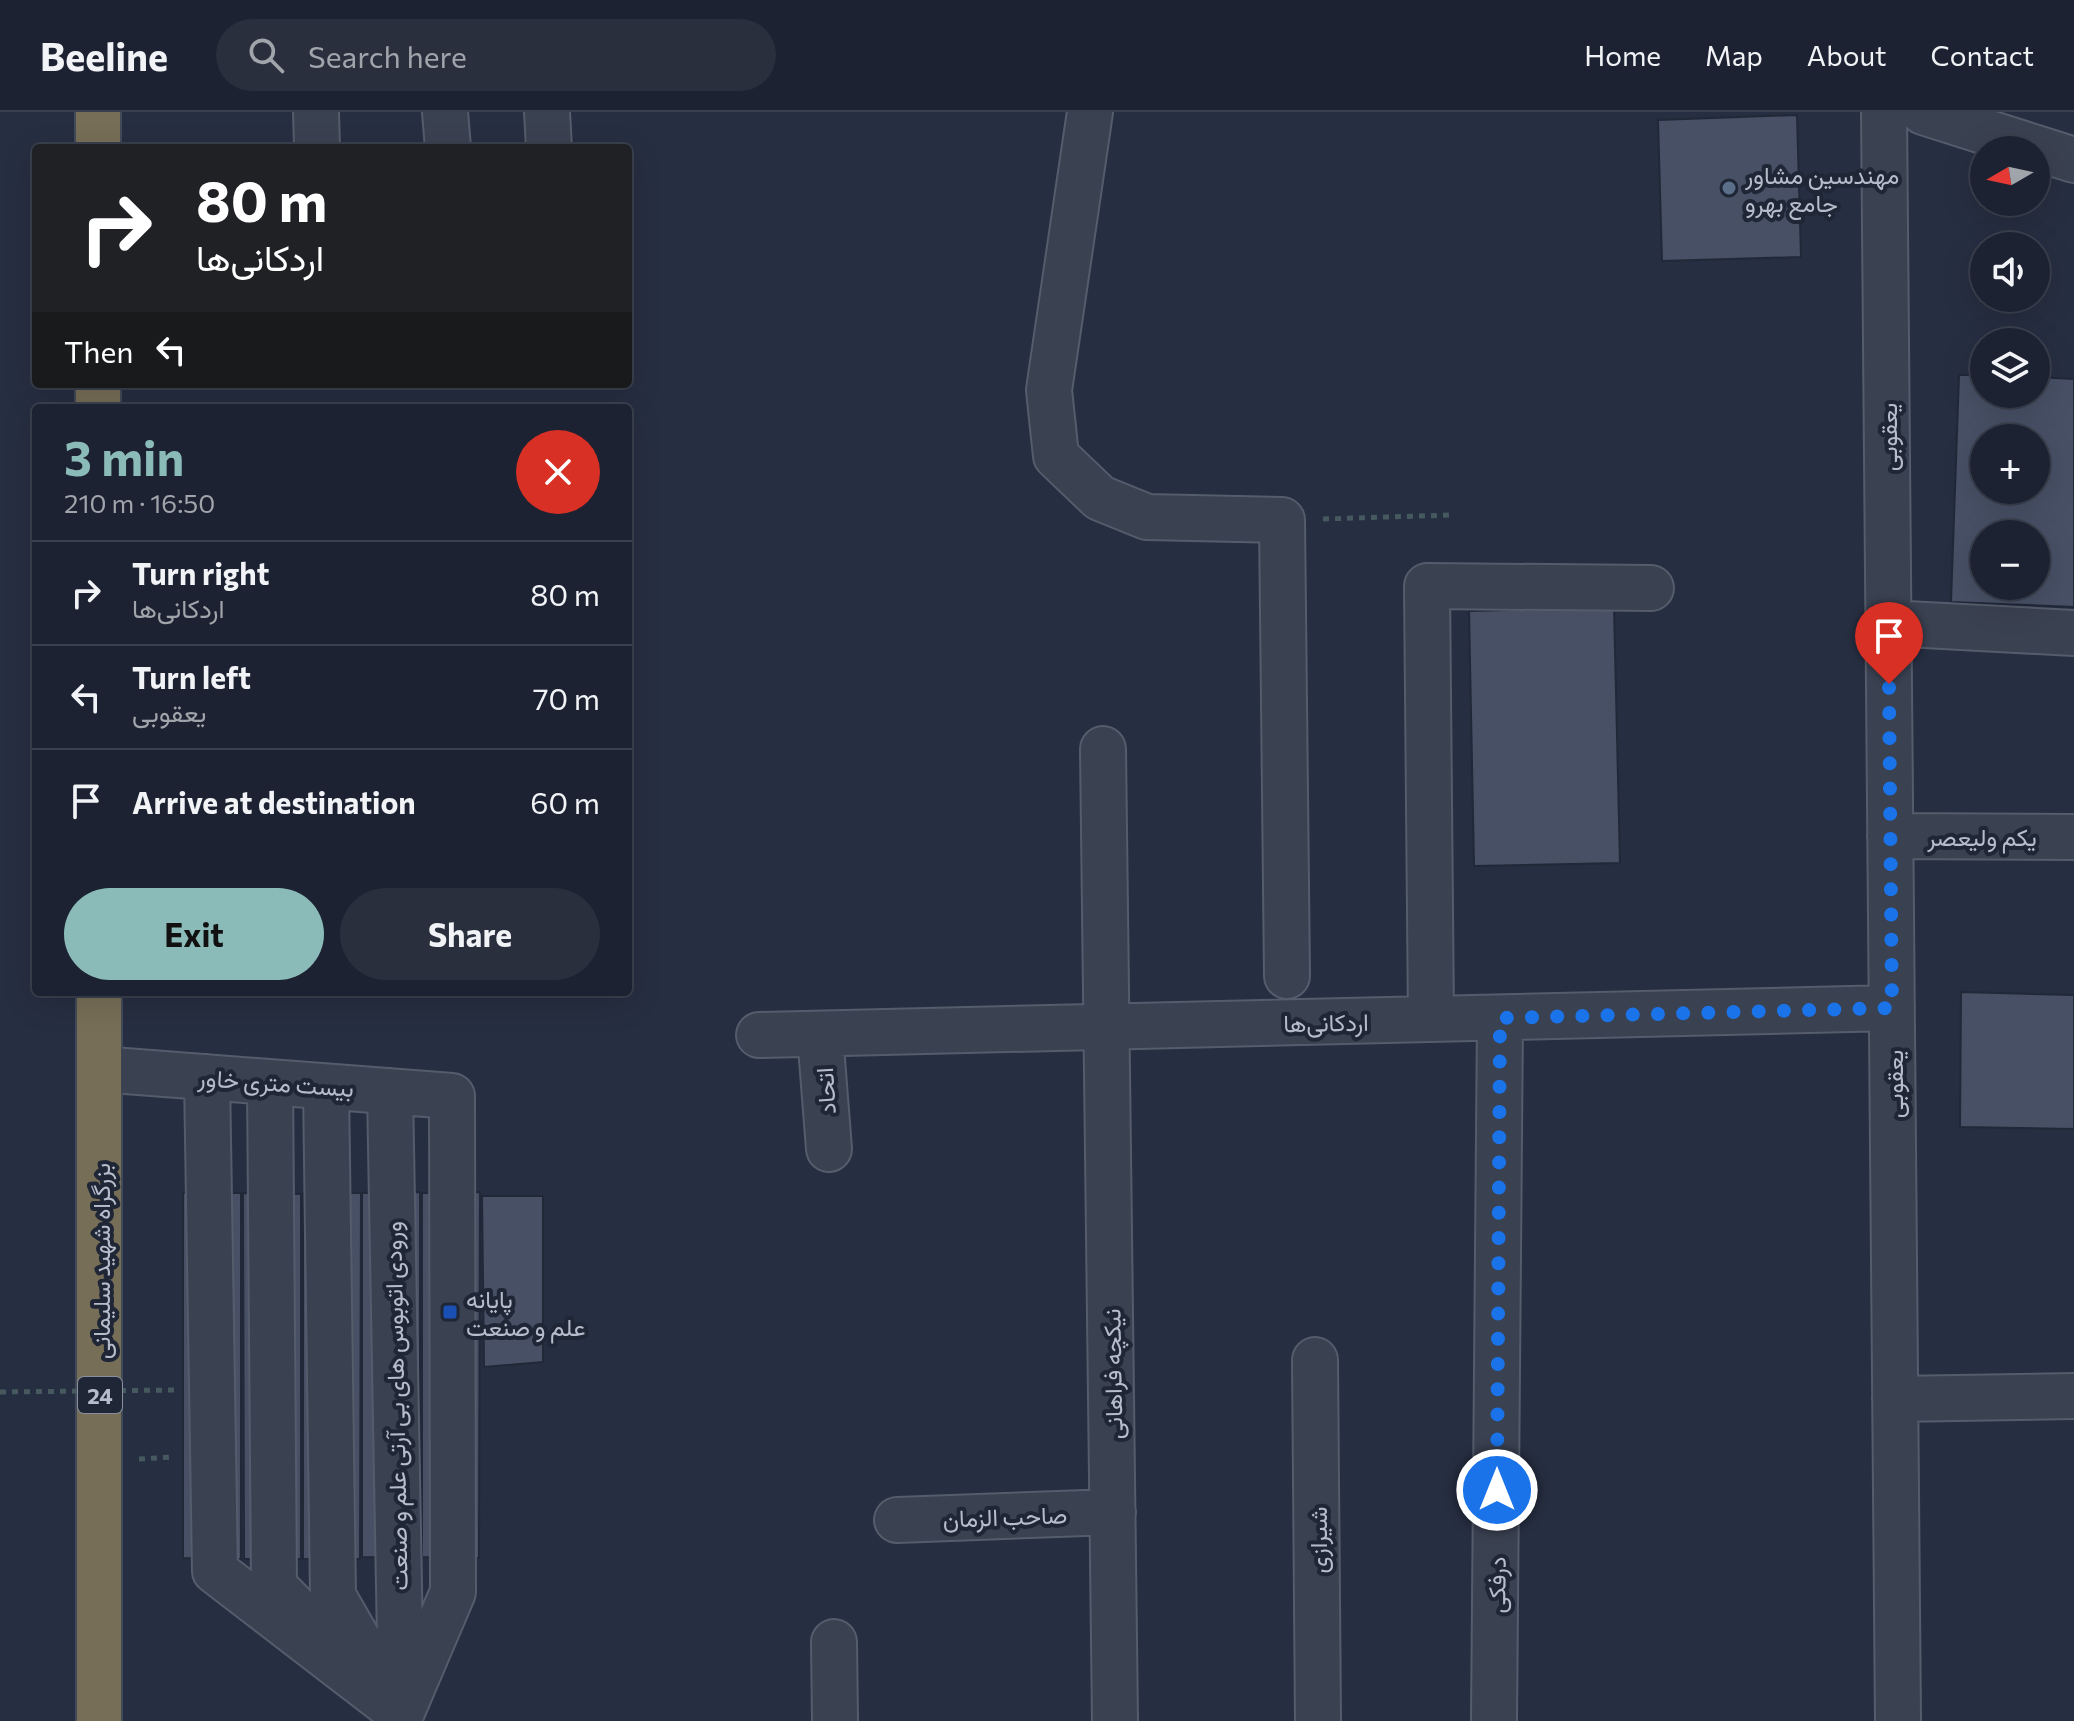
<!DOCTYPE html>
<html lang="en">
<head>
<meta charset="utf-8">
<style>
	:root { --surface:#1c2231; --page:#292f3d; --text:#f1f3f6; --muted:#a0a4ab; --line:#3a3f4d; --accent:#8bbbb9 }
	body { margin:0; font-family:Commissioner,Vazirmatn,sans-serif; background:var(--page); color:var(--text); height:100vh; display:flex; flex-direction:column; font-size:30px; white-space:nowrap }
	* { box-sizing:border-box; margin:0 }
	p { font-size:26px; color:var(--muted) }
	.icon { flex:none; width:44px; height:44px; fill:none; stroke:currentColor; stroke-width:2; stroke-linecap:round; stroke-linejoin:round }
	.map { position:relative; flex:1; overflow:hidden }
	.details { position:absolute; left:32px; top:292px; width:600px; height:592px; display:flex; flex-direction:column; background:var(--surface); border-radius:8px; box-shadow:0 8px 32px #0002,0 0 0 2px var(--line) }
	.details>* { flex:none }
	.guide { position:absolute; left:32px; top:32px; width:600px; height:244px; border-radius:8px; box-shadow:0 8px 32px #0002,0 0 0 2px var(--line); background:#202124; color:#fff; overflow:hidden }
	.needle { width:52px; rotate:261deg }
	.buttons { position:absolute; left:1970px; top:24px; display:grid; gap:16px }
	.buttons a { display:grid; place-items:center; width:80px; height:80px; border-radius:50%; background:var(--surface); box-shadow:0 8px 32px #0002,0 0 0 2px var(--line); font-size:40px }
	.pin { position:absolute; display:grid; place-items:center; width:68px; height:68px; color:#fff; margin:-82px -34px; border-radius:50% 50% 50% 0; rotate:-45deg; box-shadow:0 0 8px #0007 }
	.pin .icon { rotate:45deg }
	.me { position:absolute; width:88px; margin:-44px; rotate:0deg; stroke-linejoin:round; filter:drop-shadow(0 0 6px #0008) }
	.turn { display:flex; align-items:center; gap:28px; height:168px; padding:0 32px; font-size:36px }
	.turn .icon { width:104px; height:104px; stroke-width:2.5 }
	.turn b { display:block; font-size:56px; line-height:68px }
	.then { display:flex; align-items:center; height:76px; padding:0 32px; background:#0003; gap:16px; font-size:30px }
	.round { display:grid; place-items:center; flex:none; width:84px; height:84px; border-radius:42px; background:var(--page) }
	.summary { display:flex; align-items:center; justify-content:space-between; height:136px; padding:0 32px }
	h1 { font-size:48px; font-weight:700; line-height:60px; color:var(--accent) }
	.button { display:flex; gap:16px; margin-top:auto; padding:16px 32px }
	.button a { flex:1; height:92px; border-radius:48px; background:var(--accent); color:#111; font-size:32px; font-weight:700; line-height:92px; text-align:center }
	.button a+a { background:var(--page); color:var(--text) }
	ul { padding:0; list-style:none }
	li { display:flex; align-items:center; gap:24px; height:104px; padding:0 32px; border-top:2px solid var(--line) }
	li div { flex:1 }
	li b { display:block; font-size:30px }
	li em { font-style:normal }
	header { display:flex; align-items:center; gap:48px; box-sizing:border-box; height:112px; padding:0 40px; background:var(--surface); border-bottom:2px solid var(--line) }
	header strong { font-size:38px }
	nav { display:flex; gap:44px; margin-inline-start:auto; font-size:28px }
	.search { width:560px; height:72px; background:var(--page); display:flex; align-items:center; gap:20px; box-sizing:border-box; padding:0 28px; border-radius:44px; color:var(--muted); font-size:30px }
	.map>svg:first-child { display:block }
	.building { fill:#475065; stroke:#212838; stroke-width:2; fill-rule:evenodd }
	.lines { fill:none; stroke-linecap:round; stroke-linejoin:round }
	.minor-casing { stroke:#555c6b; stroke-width:48 }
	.highway-casing { stroke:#424958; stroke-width:48 }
	.path { stroke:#46595f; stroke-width:5; stroke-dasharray:6 6; stroke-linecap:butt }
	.minor { stroke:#3a4151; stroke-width:44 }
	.highway { stroke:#776e57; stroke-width:44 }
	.path-bridge { stroke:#46595f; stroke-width:5; stroke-dasharray:6 6; stroke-linecap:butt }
	.route { stroke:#1a73e8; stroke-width:14; stroke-dasharray:0 25.2 }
	.service-dot { fill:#5c6f8a; stroke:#1f2636; stroke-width:3 }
	.transit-dot { fill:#1a4fb4; stroke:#1f2636; stroke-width:3 }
	.labels { text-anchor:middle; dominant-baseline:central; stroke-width:8; stroke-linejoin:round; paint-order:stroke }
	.shield { fill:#1f2636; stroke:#898f9e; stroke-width:2 }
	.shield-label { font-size:22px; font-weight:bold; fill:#b7bccb }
	.poi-label { font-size:24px; fill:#b7bccb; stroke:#1f2636; text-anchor:start }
	.street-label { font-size:24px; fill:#b7bccb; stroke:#1f2636 }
</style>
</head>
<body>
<header>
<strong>Beeline</strong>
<div class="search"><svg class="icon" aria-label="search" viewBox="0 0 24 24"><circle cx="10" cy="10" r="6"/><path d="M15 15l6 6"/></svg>Search here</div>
<nav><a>Home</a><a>Map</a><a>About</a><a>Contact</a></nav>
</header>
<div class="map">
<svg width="2074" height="1609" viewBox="0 0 2074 1609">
	<rect width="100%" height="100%" fill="#262e41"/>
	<path class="building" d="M 1797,3 L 1801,145 L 1662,149 L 1658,8 Z
		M 1959,263 L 1984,263 L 1984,282 L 2036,282 L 2036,265 L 2074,267 L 2074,495 L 1951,490 ZM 1984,326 L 2036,326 L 2036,378 L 1984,378 ZM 1984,422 L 2036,422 L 2036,474 L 1984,474 Z
		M 1614,495 L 1620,751 L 1474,754 L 1469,499 Z
		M 1961,880 L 2074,883 L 2074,1017 L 1960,1015 Z
		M 420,1080 L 420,1446 L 362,1445 L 362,1081 Z
		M 480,1080 L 479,1446 L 422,1445 L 422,1081 Z
		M 183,1081 L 241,1081 L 241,1447 L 183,1446 Z
		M 243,1081 L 301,1082 L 301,1447 L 244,1447 Z
		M 303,1081 L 361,1081 L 360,1447 L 303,1447 Z
		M 482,1084 L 543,1084 L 543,1250 L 484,1255 Z"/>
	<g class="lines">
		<g class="minor-casing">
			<path id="minor" d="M 316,0 L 317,36
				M 445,0 L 448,36
				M 547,0 L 549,36
				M 1090,0 L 1049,278 L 1056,344 L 1100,386 L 1147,405 L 1282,408 L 1287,864
				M 1884,0 L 1898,1609
				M 1923,0 L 2074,48
				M 1888,511 L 2074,521
				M 1103,637 L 1115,1609
				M 1890,724 L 2074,725
				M 1431,907 L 1427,474 L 1651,476
				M 820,922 L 829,1037
				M 759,923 L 1892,896
				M 99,957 L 452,984 L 453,1480 L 401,1602
				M 207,965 L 215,1459 L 401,1602
				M 270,970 L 274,1474 L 309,1510
				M 326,975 L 333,1484 L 390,1583
				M 390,979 L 401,1585
				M 1315,1248 L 1318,1609
				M 1895,1287 L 2074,1284
				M 897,1408 L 1113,1400
				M 834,1530 L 835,1609
				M 1494,1609 L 1500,906"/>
		</g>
		<g class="highway-casing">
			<path id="highway" d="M 98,36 L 98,0
				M 98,272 L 98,296
				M 99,1609 L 99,880"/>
		</g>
		<path class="path" d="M 1323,407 L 1451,403
			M 139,1347 L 173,1345"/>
		<use href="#minor" class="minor"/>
		<use href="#highway" class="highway"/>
		<path class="path-bridge" d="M 0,1280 L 174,1278"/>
	</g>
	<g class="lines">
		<path class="route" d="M 1497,1378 L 1500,906 L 1892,896 L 1889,572"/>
	</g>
	<circle class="service-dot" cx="1729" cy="76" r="8"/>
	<rect class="transit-dot" x="442" y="1192" width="16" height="16" rx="4"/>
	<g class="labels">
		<rect class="shield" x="78" y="1265" width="44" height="36" rx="6"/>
		<g class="shield-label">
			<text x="100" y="1283">24</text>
		</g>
		<g class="poi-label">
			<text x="1745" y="62">مهندسین مشاور<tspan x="1745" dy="28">جامع بهرو</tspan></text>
			<text x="466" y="1186">پایانه<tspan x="466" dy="28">علم و صنعت</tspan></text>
		</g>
		<g class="street-label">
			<text transform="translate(1887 325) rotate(-90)">یعقوبی</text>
			<text x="1982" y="724">یکم ولیعصر</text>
			<text transform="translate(1326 910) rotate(-1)">اردکانی‌ها</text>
			<text transform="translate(276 970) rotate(4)">بیست متری خاور</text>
			<text transform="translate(1893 972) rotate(-90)">یعقوبی</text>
			<text transform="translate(825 979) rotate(-94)">اتحاد</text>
			<text transform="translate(100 1149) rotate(-90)">بزرگراه شهید سلیمانی</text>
			<text transform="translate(1112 1262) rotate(-91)">نیکچه فراهانی</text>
			<text transform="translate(395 1294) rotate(-91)">ورودی اتوبوس های بی آرتی علم و صنعت</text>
			<text transform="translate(1005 1404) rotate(-2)">صاحب الزمان</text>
			<text transform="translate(1317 1428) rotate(-90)">شیرازی</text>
			<text transform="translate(1496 1473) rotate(-89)">درفکی</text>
		</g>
	</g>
</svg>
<div class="buttons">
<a><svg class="needle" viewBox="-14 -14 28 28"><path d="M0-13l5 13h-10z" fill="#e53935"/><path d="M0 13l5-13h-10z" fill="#a0a4ab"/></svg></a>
<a><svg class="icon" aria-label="sound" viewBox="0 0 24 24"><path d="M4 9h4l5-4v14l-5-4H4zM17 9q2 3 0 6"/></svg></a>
<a><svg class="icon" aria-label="layers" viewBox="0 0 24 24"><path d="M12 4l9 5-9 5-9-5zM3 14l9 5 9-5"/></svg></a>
<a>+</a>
<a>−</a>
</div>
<div class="pin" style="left:1889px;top:572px;background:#d93025"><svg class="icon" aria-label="arrive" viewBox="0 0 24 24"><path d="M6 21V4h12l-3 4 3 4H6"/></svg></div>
<svg class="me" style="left:1497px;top:1378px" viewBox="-20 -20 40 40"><circle r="17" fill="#1a73e8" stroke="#fff" stroke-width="3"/><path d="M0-11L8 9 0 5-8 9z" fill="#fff"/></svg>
<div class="guide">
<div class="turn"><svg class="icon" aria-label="right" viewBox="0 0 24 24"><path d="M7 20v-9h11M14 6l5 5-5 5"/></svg><div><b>80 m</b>اردکانی‌ها</div></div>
<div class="then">Then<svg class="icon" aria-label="left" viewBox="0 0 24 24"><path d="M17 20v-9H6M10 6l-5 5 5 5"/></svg></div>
</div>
<section class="details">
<div class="summary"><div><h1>3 min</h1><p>210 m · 16:50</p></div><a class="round" style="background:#d93025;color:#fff"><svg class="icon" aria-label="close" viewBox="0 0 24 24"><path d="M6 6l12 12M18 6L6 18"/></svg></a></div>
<ul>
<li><svg class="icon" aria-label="right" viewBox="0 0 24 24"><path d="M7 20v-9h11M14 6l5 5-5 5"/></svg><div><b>Turn right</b><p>اردکانی‌ها</p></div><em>80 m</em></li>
<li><svg class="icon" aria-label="left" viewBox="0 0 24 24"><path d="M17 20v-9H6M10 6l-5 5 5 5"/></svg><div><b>Turn left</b><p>یعقوبی</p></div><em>70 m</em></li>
<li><svg class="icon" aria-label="arrive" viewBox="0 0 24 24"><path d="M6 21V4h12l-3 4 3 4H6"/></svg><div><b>Arrive at destination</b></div><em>60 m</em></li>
</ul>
<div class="button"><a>Exit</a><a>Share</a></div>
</section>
</div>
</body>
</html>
